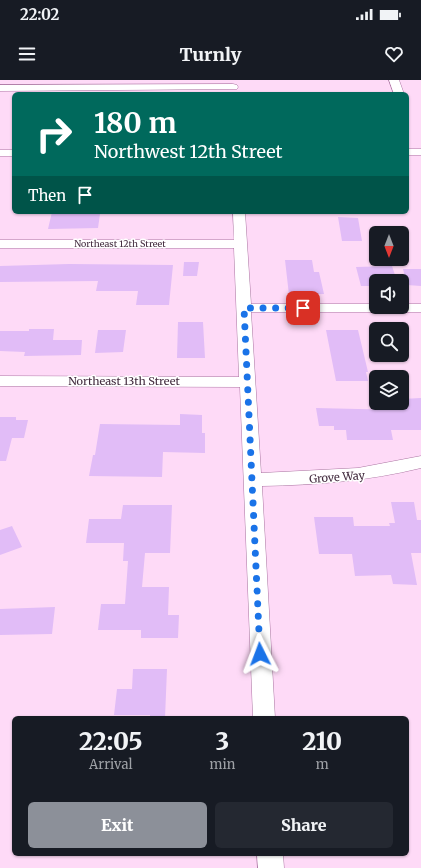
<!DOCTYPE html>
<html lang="en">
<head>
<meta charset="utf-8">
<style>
	:root { --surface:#171b24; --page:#242831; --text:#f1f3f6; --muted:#9ea1a6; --accent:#8c9099 }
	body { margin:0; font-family:Merriweather,serif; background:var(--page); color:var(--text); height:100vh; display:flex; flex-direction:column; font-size:15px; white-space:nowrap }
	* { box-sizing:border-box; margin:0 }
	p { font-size:13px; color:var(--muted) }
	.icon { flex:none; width:22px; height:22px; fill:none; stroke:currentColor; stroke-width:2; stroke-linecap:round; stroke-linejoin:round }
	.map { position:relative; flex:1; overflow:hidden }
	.sheet { position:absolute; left:12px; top:636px; width:397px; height:140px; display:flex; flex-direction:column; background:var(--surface); border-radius:6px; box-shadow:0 1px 3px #0004 }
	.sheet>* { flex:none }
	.hud { position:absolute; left:12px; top:12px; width:397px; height:122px; border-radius:6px; box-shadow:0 1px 3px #0004; background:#00695c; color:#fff; overflow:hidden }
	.needle { width:26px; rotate:180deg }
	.tools { position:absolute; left:369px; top:146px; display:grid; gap:8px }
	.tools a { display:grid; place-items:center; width:40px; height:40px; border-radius:6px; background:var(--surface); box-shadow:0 1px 3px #0004; font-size:20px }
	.pin { position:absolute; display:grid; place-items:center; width:34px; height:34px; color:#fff; margin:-17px; border-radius:8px; box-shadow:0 2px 6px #0006 }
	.me { position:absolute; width:44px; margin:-22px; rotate:357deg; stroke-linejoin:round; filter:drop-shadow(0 0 3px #0008) }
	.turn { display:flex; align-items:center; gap:14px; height:84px; padding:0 16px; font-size:18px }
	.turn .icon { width:52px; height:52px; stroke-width:2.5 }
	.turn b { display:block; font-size:28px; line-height:34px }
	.then { display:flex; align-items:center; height:38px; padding:0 16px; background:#0003; gap:8px; font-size:15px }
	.eta { display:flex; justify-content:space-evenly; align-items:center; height:68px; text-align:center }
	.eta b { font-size:24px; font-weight:800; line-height:28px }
	.button { display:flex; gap:8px; margin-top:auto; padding:8px 16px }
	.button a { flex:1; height:46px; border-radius:6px; background:var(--accent); color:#fff; font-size:16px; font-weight:800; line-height:46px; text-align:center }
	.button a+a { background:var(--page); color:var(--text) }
	.status { display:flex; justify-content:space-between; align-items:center; height:28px; padding:0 20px; background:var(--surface); direction:ltr }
	.status svg { height:11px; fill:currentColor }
	header { display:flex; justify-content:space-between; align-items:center; height:52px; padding:0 16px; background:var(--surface); font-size:18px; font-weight:800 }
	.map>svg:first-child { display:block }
	.building { fill:#e1bcf7 }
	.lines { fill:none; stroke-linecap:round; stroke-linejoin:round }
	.minor-casing { stroke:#aa74a1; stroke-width:1 }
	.minor { fill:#fff; fill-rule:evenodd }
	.route { stroke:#1a73e8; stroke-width:7; stroke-dasharray:0 12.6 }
	.labels { text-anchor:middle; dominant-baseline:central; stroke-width:3; stroke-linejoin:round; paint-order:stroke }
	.far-street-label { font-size:9px; fill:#432c3f; stroke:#fff }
	.street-label { font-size:11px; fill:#432c3f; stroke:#fff }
</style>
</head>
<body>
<div class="status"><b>22:02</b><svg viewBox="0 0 49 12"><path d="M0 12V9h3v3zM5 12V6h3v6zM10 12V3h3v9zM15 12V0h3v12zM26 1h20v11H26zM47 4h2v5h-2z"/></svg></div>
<header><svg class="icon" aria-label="menu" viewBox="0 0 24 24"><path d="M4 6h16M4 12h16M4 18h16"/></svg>Turnly<svg class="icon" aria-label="heart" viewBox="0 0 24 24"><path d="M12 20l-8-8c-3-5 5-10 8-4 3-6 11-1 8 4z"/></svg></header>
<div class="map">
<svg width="421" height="788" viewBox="0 0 421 788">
	<rect width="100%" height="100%" fill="#fedaf7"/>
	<path class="building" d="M 52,132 L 68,132 L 68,134 L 100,134 L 98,148 L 48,149 Z
		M 338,137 L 358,138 L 362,161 L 342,161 Z
		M 285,180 L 312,180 L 314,192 L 319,192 L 324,214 L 289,215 Z
		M 184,182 L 199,182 L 197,196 L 183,196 Z
		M 69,184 L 173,185 L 169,225 L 136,225 L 138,211 L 96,211 L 98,201 L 0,202 L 0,186 Z
		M 392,186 L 397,201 L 376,201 L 376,206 L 361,206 L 356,187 Z
		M 403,189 L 421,189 L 421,206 L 407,205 Z
		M 178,242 L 203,242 L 205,278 L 177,278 Z
		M 29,249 L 54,249 L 53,260 L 82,260 L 81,275 L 24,276 L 25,272 L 0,271 L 0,251 L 29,251 Z
		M 98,250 L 126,250 L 123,272 L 95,273 Z
		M 326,250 L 358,250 L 368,292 L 366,292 L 368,301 L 336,301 Z
		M 421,318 L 421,350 L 391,350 L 393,360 L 347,360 L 346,350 L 334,350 L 334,346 L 319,346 L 316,328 L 400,330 L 398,323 L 402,323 L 402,319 Z
		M 180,334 L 202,335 L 202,353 L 205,353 L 205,373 L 163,372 L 162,397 L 89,396 L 93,375 L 95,375 L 100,344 L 180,345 Z
		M 0,337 L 16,337 L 16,340 L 28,340 L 24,358 L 12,358 L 6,381 L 0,381 Z
		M 391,422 L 414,422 L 417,440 L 421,440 L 421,473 L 411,473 L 417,505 L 393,504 L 391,495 L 355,496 L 352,474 L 319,474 L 314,437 L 353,437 L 354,446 L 390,446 L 389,443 L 395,443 Z
		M 123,425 L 172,425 L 170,473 L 145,473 L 142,507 L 169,507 L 168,535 L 179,535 L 178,558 L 141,558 L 141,550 L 98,550 L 101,524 L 125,524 L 128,481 L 123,481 L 124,463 L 86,463 L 89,439 L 121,439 Z
		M 12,446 L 22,467 L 0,475 L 0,450 Z
		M 55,527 L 52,554 L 0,555 L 0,529 Z
		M 133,589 L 167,589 L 165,638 L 150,638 L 150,635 L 114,635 L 117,609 L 132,609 Z"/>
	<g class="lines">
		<g class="minor-casing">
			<path id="minor" d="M 389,0 L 399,0 L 404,14 L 394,14 Z
				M 233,4 L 237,5 L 238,7 L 237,9 L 0,11 L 0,5 Z
				M 407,69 L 421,69 L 421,75 L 407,75 Z
				M 0,70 L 14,70 L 14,76 L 0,76 Z
				M 233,132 L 245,132 L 251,224 L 376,224 L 376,227 L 402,227 L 402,224 L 421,224 L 421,232 L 251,232 L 261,393 L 358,388 L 421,376 L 421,388 C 368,401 316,405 262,406 L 275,638 L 253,638 L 240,307 L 0,306 L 0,296 L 239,297 L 234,168 L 0,168 L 0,160 L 234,160 Z
				M 257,774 L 283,774 L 284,788 L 258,788 Z"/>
		</g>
		<use href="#minor" class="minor"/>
	</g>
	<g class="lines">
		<path class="route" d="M 260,574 L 244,228 L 303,228"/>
	</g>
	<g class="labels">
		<g class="far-street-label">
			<text x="120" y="163">Northeast 12th Street</text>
		</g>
		<g class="street-label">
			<text x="124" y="301">Northeast 13th Street</text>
			<text transform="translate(337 397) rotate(-4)">Grove Way</text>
		</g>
	</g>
</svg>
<div class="tools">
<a><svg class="needle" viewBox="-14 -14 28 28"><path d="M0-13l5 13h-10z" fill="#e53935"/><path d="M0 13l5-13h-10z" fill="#9ea1a6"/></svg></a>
<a><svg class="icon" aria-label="sound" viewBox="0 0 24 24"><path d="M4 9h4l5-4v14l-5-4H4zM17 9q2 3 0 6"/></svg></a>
<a><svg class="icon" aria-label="search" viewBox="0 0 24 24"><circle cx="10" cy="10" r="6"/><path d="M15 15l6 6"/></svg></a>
<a><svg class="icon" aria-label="layers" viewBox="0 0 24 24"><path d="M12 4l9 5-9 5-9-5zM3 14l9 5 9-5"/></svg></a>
</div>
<div class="pin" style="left:303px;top:228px;background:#d93025"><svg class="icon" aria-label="arrive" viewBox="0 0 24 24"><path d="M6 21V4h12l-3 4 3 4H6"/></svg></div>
<svg class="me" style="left:260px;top:574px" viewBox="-20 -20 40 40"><path d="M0-17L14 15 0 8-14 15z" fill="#1a73e8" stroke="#fff" stroke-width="4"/></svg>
<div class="hud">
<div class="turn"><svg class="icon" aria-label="right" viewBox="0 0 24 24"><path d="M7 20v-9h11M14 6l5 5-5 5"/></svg><div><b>180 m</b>Northwest 12th Street</div></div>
<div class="then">Then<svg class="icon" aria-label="arrive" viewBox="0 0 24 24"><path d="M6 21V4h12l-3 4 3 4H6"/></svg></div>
</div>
<section class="sheet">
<div class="eta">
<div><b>22:05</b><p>Arrival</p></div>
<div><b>3</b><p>min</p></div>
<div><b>210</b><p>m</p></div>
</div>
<div class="button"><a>Exit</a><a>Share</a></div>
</section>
</div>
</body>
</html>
